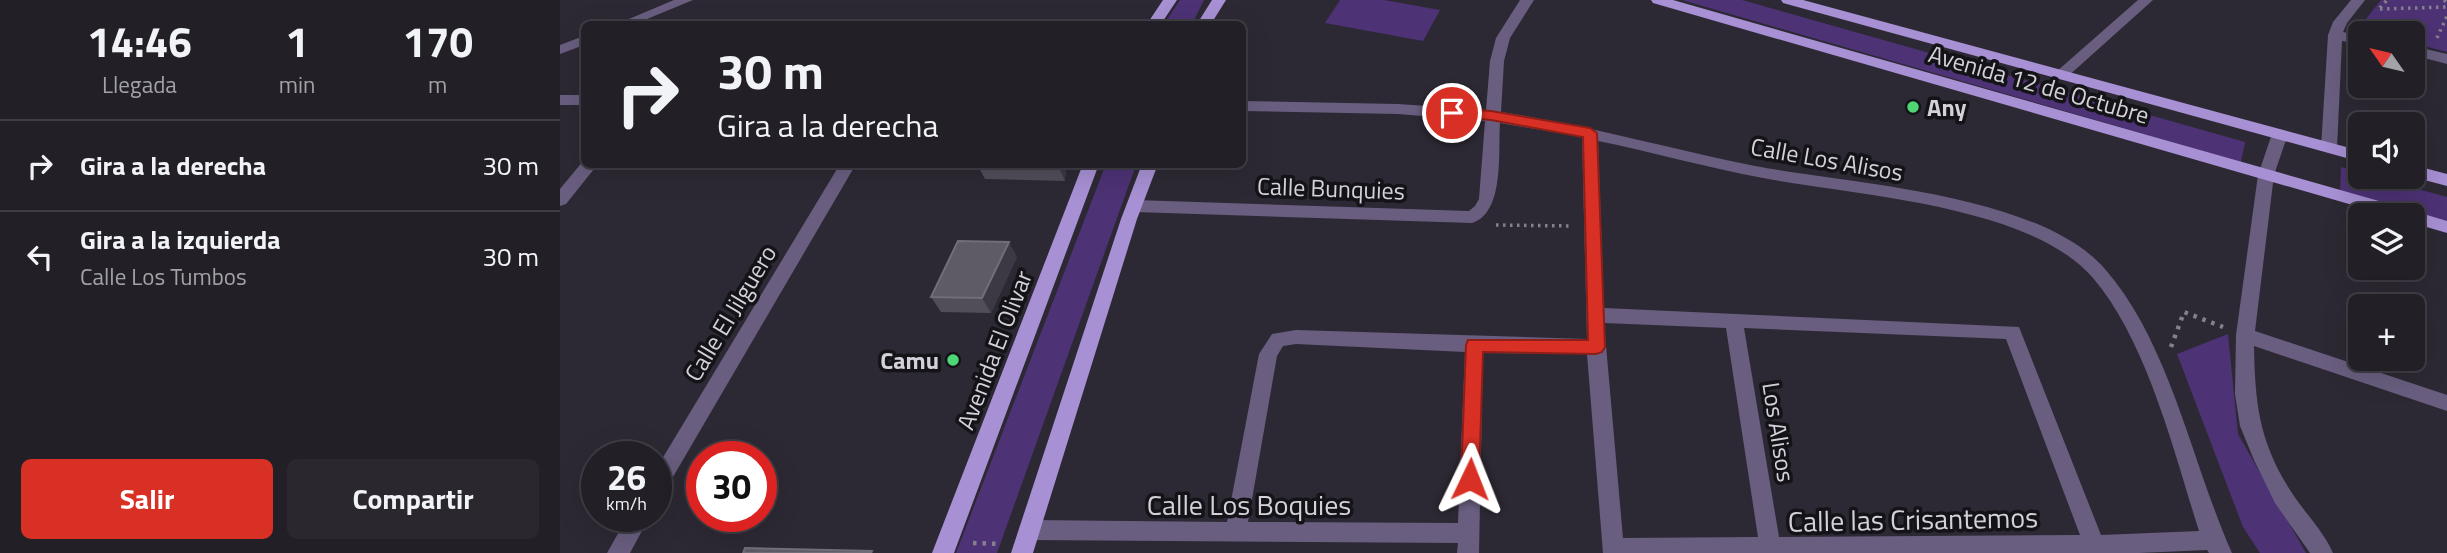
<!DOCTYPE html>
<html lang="es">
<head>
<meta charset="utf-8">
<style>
	:root { --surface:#221f27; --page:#2a272f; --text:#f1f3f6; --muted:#a2a2a7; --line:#3f3d44; --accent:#d93025 }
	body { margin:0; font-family:"Titillium Web",sans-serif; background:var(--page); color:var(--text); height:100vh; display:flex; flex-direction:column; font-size:26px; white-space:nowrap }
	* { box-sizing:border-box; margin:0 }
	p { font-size:23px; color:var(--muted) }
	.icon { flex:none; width:38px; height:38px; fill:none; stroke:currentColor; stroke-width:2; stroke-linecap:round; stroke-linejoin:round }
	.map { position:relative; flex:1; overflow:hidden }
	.side { display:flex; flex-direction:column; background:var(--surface); width:560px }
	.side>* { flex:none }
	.hud { position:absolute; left:21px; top:21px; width:665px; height:147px; border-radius:10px; box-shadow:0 7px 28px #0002,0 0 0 2px var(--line); background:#221f27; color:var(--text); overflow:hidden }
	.needle { width:46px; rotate:304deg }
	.controls { position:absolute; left:1788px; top:21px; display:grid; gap:14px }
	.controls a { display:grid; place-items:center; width:77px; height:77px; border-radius:10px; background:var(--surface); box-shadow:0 7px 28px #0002,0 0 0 2px var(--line); font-size:35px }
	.speed { position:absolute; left:21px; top:441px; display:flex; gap:14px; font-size:35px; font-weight:700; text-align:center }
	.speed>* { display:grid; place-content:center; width:91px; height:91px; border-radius:50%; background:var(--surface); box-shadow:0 7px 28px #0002,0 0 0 2px var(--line); line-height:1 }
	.speed small { font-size:18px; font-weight:400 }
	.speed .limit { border:10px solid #d22; background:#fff; color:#111 }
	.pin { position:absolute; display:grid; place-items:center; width:60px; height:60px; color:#fff; margin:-30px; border:4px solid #fff; border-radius:50%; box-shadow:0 2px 7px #0007 }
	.me { position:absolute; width:77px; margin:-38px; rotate:2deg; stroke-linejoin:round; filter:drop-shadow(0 0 5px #0008) }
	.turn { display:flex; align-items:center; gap:24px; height:147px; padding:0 21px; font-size:32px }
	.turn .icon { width:91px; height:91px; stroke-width:2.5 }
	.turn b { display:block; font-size:49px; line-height:60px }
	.eta { display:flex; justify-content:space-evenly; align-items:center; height:119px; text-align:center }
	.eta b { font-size:42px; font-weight:700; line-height:49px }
	.button { display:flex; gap:14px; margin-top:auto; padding:14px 21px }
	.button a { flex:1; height:80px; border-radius:10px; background:var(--accent); color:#fff; font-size:28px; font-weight:700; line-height:80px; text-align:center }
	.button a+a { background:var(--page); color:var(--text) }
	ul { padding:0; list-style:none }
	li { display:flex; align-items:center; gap:21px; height:91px; padding:0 21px; border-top:2px solid var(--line) }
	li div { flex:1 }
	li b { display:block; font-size:26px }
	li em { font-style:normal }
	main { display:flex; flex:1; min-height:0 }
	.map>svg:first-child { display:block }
	.green { fill:#4d3275 }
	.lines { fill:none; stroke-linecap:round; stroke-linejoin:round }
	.path-far1 { stroke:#85818b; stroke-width:3.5; stroke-dasharray:2.5 4.5; stroke-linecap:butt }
	.path { stroke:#85818b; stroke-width:4.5; stroke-dasharray:3.5 6; stroke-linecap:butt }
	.minor { fill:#695e7f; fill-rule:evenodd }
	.major { fill:#a790d3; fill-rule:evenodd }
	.wall { fill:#514d59 }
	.shaded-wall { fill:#3d3944 }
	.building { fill:#5f5b66; stroke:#716e78; stroke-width:2 }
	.route { fill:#d93025; stroke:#8d1f18; stroke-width:2 }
	.poi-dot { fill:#4ed675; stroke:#141318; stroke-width:2.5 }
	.labels { text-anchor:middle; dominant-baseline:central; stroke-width:7; stroke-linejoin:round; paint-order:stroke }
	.street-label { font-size:24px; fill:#d4d1d9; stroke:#141318 }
	.poi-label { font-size:24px; font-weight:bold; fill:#d4d1d9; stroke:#141318; text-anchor:start }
	.near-street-label { font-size:28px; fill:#d4d1d9; stroke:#141318 }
</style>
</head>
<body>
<main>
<section class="side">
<div class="eta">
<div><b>14:46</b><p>Llegada</p></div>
<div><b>1</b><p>min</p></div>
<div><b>170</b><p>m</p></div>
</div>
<ul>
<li><svg class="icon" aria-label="right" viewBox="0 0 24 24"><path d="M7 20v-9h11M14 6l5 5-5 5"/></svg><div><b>Gira a la derecha</b></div><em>30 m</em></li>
<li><svg class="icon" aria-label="left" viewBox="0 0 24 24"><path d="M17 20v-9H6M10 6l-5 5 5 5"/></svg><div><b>Gira a la izquierda</b><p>Calle Los Tumbos</p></div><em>30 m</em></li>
</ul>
<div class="button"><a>Salir</a><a>Compartir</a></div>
</section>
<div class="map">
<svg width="1887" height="553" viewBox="0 0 1887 553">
	<rect width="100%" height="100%" fill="#2d2934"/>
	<path class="green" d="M 620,0 L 644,0 L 632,24 L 604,24 Z
		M 780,0 L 824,0 L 880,10 L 863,41 L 765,23 Z
		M 1122,0 L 1182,0 L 1685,142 L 1681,162 Z
		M 1821,0 L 1887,0 L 1887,52 L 1853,43 L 1853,33 L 1814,33 L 1798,29 Z
		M 546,164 L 576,165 L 437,553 L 396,553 Z
		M 1781,167 L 1801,173 L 1801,177 L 1814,177 L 1887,197 L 1887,222 L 1780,191 Z
		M 1668,334 L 1678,434 L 1746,553 L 1700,553 L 1683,527 L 1617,354 Z"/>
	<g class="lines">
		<path class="path-far1" d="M 1884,0 L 1887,3
			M 1820,8 L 1827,0
			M 1820,9 L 1887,7
			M 1877,38 L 1887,16
			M 936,225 L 1011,226"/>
		<path class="path" d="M 1611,347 L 1624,312 L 1663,327
			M 413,543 L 439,544"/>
		<path class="minor" d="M 114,0 L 133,0 L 75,24 L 57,24 Z
			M 960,0 L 974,0 L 950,38 L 944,61 L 941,112 C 1027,125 1110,149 1195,166 C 1292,184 1478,193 1545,269 C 1610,343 1632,464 1672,553 L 1649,553 L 1647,550 L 1579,553 L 1043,553 L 1027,354 L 923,353 L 919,553 L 897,553 L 898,543 L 470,540 L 463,537 L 459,530 L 463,523 L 470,520 L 667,522 L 699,354 L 712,334 L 736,330 L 1027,339 L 1022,137 L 940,123 C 938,151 945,213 912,223 L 575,212 L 567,206 L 575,200 L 909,211 L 915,206 L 919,199 L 925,121 L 838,114 L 682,111 L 682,101 L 838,104 L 926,110 L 930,61 L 936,38 ZM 1038,141 C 1093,152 1148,168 1203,178 C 1296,196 1469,204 1533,278 C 1587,341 1614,452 1639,531 L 1541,535 L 1459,327 L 1044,308 ZM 1044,323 L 1166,328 L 1198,537 L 1063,538 ZM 1184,328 L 1446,339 L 1520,535 L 1219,537 ZM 736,344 L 905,352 L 898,523 L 688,522 L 717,356 L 723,346 Z
			M 1578,0 L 1593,0 L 1506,78 L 1496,78 L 1494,75 L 1496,72 Z
			M 1791,0 L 1805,0 L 1787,23 L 1783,32 L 1801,36 L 1801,44 L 1782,41 L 1777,148 L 1769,153 L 1761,148 L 1768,35 L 1773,22 Z
			M 24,36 L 24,45 L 0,54 L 0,45 Z
			M 1853,46 L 1887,54 L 1887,64 L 1853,55 Z
			M 0,95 L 24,95 L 24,105 L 0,105 Z
			M 1720,129 L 1728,134 L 1714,175 L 1695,331 L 1887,395 L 1887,411 L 1694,346 C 1695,403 1699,441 1730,490 C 1743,511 1763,530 1773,553 L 1750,553 L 1715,503 L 1694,460 L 1680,426 L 1675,394 L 1676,335 L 1698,175 L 1712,134 Z
			M 24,160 L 24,164 L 38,164 L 6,204 L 0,206 L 0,189 Z
			M 280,164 L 296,164 L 103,494 L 96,497 L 96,469 Z
			M 68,516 L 90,516 L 70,553 L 47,553 Z"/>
		<path class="major" d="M 603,0 L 617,0 L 601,24 L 587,24 Z
			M 652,0 L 666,0 L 651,24 L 637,24 Z
			M 1091,0 L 1113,0 L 1847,209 L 1887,221 L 1887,233 L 1853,223 L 1853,215 L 1827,215 L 1093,3 Z
			M 1221,0 L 1243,0 L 1801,151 L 1801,162 L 1223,3 Z
			M 523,164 L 539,164 L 394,553 L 372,553 Z
			M 582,164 L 598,164 L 577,219 L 473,553 L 451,553 L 561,219 Z
			M 1853,165 L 1887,174 L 1887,186 L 1853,177 Z"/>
	</g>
	<path class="wall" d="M 417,164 L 506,164 L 505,181 L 425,179 Z
		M 457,257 L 431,313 L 381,312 L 371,297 Z"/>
	<path class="shaded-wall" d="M 498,164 L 506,164 L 505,181 L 498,165 Z
		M 449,242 L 457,257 L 431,313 L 422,298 Z"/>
	<path class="building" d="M 398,241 L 449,242 L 422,298 L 371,297 Z
		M 185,548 L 312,551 L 311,553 L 183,553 Z"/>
	<path class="route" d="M 892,108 L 931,111 L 1030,128 L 1037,133 L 1045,347 L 1042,352 L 1036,354 L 923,352 L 919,479 L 917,485 L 910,488 L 904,485 L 901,479 L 906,345 L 908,340 L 1028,340 L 1023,137 L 931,120 L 887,116 L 885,113 Z"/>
	<g class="poi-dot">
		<circle cx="1353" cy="107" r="7"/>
		<circle cx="393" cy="360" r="7"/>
	</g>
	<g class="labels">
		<g class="street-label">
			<text transform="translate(1479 84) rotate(16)">Avenida 12 de Octubre</text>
			<text transform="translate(1267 159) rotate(10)">Calle Los Alisos</text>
			<text transform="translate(771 188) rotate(2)">Calle Bunquies</text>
			<text transform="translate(170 313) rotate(-59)">Calle El Jilguero</text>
			<text transform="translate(434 350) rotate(-69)">Avenida El Olivar</text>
			<text transform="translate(1219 432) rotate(81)">Los Alisos</text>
		</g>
		<g class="poi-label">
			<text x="1367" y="107">Any</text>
			<text x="379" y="360" text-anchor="end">Camu</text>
		</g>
		<g class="near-street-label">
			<text x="689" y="504">Calle Los Boquies</text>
			<text transform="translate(1353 519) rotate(-1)">Calle las Crisantemos</text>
		</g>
	</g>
</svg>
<div class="controls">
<a><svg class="needle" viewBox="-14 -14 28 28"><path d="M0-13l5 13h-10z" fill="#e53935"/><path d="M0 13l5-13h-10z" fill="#a2a2a7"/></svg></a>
<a><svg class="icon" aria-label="sound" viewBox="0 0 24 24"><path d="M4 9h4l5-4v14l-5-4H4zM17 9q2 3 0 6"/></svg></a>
<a><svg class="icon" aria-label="layers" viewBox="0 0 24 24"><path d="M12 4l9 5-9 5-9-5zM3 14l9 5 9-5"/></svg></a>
<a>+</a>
</div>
<div class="speed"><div>26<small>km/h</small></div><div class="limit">30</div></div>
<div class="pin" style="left:892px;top:113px;background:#d93025"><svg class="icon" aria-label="arrive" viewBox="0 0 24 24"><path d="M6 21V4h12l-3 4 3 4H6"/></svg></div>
<svg class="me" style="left:910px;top:479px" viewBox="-20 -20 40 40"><path d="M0-17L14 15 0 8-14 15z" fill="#d93025" stroke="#fff" stroke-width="4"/></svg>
<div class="hud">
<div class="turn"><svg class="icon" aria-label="right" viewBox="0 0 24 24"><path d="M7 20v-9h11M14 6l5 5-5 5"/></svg><div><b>30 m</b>Gira a la derecha</div></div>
</div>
</div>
</main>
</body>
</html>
